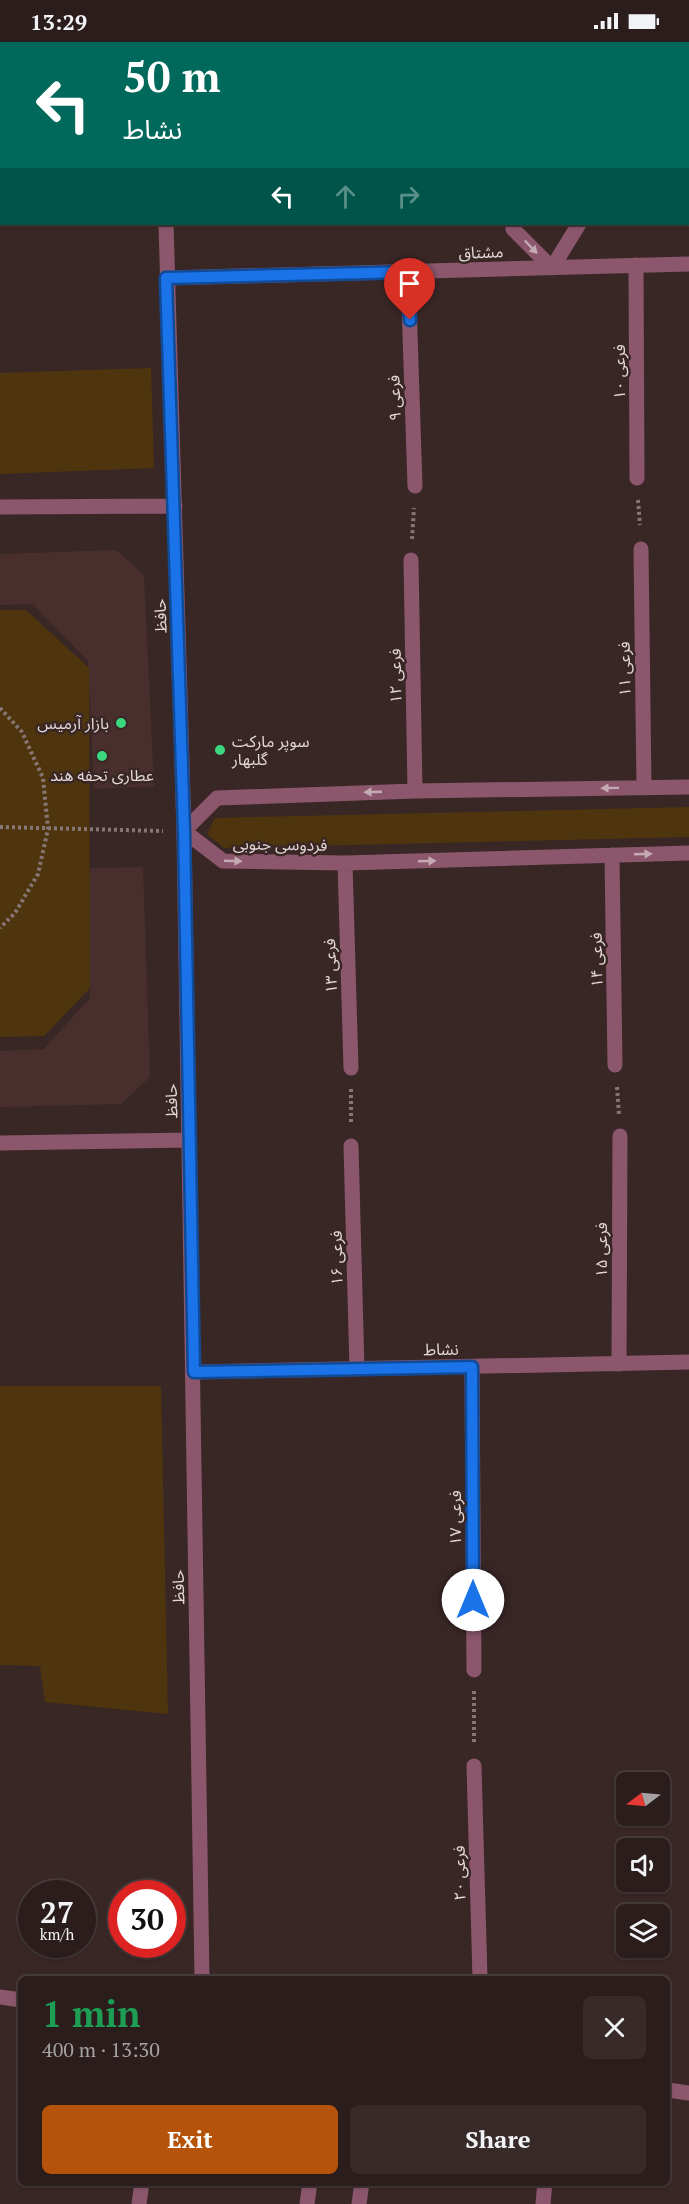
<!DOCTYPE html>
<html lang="en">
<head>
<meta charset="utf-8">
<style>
	:root { --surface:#2b1d1c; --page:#372a29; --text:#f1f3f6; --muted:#a6a2a3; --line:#473b3b; --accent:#b45309 }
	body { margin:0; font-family:"PT Serif","Noto Sans Arabic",serif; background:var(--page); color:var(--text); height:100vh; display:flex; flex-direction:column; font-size:22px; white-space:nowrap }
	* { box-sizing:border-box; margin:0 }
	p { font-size:20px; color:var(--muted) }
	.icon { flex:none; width:33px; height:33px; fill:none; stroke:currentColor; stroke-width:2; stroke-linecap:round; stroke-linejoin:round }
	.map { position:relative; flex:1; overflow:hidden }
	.sheet { position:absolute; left:18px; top:1934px; width:652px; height:210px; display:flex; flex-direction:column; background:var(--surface); border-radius:9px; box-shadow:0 2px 4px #0004,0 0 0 2px var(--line) }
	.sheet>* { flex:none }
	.top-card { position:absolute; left:0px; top:0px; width:690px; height:183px; box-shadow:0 2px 4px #0004,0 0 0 2px var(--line); background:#00695c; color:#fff; overflow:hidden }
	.needle { width:39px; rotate:254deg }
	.buttons { position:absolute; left:616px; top:1730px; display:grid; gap:12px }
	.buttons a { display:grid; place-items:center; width:54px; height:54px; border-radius:9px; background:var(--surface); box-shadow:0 2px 4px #0004,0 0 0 2px var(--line); font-size:30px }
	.speed { position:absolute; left:18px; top:1838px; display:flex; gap:12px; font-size:30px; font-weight:700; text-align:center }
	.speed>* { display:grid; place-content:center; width:78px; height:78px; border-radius:50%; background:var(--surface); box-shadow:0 2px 4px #0004,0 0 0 2px var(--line); line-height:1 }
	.speed small { font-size:15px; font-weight:400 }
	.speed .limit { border:9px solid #d22; background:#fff; color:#111 }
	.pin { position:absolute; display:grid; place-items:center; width:51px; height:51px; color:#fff; margin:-62px -26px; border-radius:50% 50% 50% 0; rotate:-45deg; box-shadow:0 0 6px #0007 }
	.pin .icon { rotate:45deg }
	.me { position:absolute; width:66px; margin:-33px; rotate:0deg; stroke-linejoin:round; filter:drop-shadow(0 0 4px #0008) }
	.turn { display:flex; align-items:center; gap:21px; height:126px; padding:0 24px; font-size:27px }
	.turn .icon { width:78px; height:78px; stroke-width:2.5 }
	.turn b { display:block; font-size:42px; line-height:51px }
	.lanes { display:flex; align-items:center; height:57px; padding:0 24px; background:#0003; justify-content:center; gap:30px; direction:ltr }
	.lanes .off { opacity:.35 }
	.round { display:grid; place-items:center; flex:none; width:63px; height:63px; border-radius:9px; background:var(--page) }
	.headline { display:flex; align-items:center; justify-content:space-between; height:102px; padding:0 24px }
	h1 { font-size:36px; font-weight:600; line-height:45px; color:#1e9e55 }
	.primary-button { display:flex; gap:12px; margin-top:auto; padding:12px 24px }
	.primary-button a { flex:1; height:69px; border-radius:9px; background:var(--accent); color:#fff; font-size:24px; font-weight:600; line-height:69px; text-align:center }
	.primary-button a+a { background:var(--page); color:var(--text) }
	.status { display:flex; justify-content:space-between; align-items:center; height:42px; padding:0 30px; background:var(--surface); direction:ltr }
	.status svg { height:16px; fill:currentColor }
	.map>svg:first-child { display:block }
	.built { fill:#482f2e }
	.green { fill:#4f350d }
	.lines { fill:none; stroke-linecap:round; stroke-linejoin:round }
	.path { stroke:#867675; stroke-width:4; stroke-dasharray:3 3; stroke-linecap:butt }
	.minor { stroke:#8c576d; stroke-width:15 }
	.oneway { fill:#c5aab2 }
	.route-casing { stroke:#114b97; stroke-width:15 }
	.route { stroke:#1a73e8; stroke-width:10 }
	.poi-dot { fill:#3cd77e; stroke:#392726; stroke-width:2 }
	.labels { text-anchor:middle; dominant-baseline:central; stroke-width:5; stroke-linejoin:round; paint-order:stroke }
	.street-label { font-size:16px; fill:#e4d7d7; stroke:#392726 }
	.poi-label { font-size:16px; fill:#e4d7d7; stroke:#392726; text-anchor:end }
</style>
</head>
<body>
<div class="status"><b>13:29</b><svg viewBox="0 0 49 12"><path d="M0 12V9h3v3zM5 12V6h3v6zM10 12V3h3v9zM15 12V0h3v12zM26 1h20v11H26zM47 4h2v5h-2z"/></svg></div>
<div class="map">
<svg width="689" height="2162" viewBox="0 0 689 2162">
	<rect width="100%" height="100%" fill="#392726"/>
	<path class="built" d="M 116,508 L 144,533 L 154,744 L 94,747 L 88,619 L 33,562 L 0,563 L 0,512 Z
		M 143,825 L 150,1035 L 121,1062 L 0,1065 L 0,1009 L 44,1007 L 90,956 L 90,826 Z"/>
	<path class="green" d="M 151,326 L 154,426 L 0,432 L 0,331 Z
		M 0,568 L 26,568 L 89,626 L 90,946 L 44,994 L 0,995 Z
		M 689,765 L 689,795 L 224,806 L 207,792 L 215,776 Z
		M 0,1344 L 161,1344 L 168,1672 L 45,1660 L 40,1624 L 0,1623 Z"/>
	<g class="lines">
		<path class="path" d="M 638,458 L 640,483
			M 412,497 L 414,466
			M 0,666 L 22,690 L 43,736 L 48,787 L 38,832 L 15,871 L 0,886
			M 0,785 L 163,789
			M 617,1045 L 619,1073
			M 351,1047 L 351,1082
			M 474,1649 L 474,1702"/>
		<path class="minor" d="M 165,0 L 165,2
			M 507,0 L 507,2
			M 572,0 L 572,2
			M 166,182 L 184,789 L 202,1936
			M 513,182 L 513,187 L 552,226 L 579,182
			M 636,223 L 637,436
			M 408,230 L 415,444
			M 167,236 L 689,222
			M 0,465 L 175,464
			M 641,507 L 644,746
			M 411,518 L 415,749
			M 184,789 L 217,756 L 415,749 L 689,745
			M 184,789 L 223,819 L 345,821 L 689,811
			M 612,813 L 615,1023
			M 345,821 L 351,1026
			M 0,1101 L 189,1098
			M 351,1104 L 357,1327
			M 619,1322 L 620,1094
			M 472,1325 L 474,1628
			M 194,1330 L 689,1320
			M 474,1724 L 480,1936
			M 0,1955 L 21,1958
			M 668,2048 L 689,2051
			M 139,2162 L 142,2140
			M 307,2162 L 310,2140
			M 359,2162 L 362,2140
			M 543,2162 L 545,2140"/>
	</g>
	<defs><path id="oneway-solid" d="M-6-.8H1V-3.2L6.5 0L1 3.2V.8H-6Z" transform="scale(1.5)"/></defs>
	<g class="oneway">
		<use href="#oneway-solid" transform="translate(531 205) rotate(46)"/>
		<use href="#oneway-solid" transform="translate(610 746) rotate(179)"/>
		<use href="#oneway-solid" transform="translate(373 750) rotate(178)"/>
		<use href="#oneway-solid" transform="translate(643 812) rotate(-2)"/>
		<use href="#oneway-solid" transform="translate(233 819) rotate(2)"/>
		<use href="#oneway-solid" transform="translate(427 819) rotate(-2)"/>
	</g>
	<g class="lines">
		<g class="route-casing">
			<path id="route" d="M 410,278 L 408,230 L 166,236 L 184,789 L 194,1330 L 472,1325 L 473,1558"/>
		</g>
		<use href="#route" class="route"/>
	</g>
	<g class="poi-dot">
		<circle cx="121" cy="681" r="6"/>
		<circle cx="220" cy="708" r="6"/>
		<circle cx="102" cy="714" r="6"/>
	</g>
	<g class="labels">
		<g class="street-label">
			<text transform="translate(481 210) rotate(-2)">مشتاق</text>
			<text transform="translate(619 330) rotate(-90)">فرعی ۱۰</text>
			<text transform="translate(394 356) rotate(-92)">فرعی ۹</text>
			<text transform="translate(160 574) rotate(-92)">حافظ</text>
			<text transform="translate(624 627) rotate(-91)">فرعی ۱۱</text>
			<text transform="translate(395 634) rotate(-91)">فرعی ۱۲</text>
			<text transform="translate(280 802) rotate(1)">فردوسی جنوبی</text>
			<text transform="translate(596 918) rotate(-91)">فرعی ۱۴</text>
			<text transform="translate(330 924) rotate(-92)">فرعی ۱۳</text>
			<text transform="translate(171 1059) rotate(-91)">حافظ</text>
			<text transform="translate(601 1208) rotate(-90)">فرعی ۱۵</text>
			<text transform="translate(336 1216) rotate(-91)">فرعی ۱۶</text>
			<text transform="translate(441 1307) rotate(-1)">نشاط</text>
			<text transform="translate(455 1476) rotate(-90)">فرعی ۱۷</text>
			<text transform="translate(178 1545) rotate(-91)">حافظ</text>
			<text transform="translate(459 1831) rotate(-91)">فرعی ۲۰</text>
		</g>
		<g class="poi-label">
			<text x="109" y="681">بازار آرمیس</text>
			<text x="232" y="699" text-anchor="start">سوپر مارکت<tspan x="232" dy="18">گلبهار</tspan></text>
			<text x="102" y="733" text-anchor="middle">عطاری تحفه هند</text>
		</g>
	</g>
</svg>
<div class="buttons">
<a><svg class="needle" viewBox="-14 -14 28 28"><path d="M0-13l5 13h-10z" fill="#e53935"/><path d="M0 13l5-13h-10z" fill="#a6a2a3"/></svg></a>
<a><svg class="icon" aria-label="sound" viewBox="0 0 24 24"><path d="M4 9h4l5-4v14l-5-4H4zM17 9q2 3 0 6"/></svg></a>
<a><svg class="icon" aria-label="layers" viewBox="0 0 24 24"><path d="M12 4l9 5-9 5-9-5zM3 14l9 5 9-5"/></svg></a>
</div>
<div class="speed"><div>27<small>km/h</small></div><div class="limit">30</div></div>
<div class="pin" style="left:410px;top:278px;background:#d93025"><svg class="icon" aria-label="arrive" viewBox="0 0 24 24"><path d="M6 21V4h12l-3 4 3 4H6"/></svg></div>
<svg class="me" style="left:473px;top:1558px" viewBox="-20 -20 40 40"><circle r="19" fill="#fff"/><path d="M0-13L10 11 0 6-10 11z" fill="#1a73e8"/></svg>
<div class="top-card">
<div class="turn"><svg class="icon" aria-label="left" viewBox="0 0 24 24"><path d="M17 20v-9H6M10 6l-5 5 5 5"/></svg><div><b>50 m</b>نشاط</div></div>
<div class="lanes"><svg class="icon" aria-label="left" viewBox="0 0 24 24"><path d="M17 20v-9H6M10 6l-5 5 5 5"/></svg><svg class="icon off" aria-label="ahead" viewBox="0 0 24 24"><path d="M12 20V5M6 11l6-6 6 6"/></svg><svg class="icon off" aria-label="right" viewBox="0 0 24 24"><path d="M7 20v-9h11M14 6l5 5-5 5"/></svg></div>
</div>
<section class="sheet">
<div class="headline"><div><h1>1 min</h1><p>400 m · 13:30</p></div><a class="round"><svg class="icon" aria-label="close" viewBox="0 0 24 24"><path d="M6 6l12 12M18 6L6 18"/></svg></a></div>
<div class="primary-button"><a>Exit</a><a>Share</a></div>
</section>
</div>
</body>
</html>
